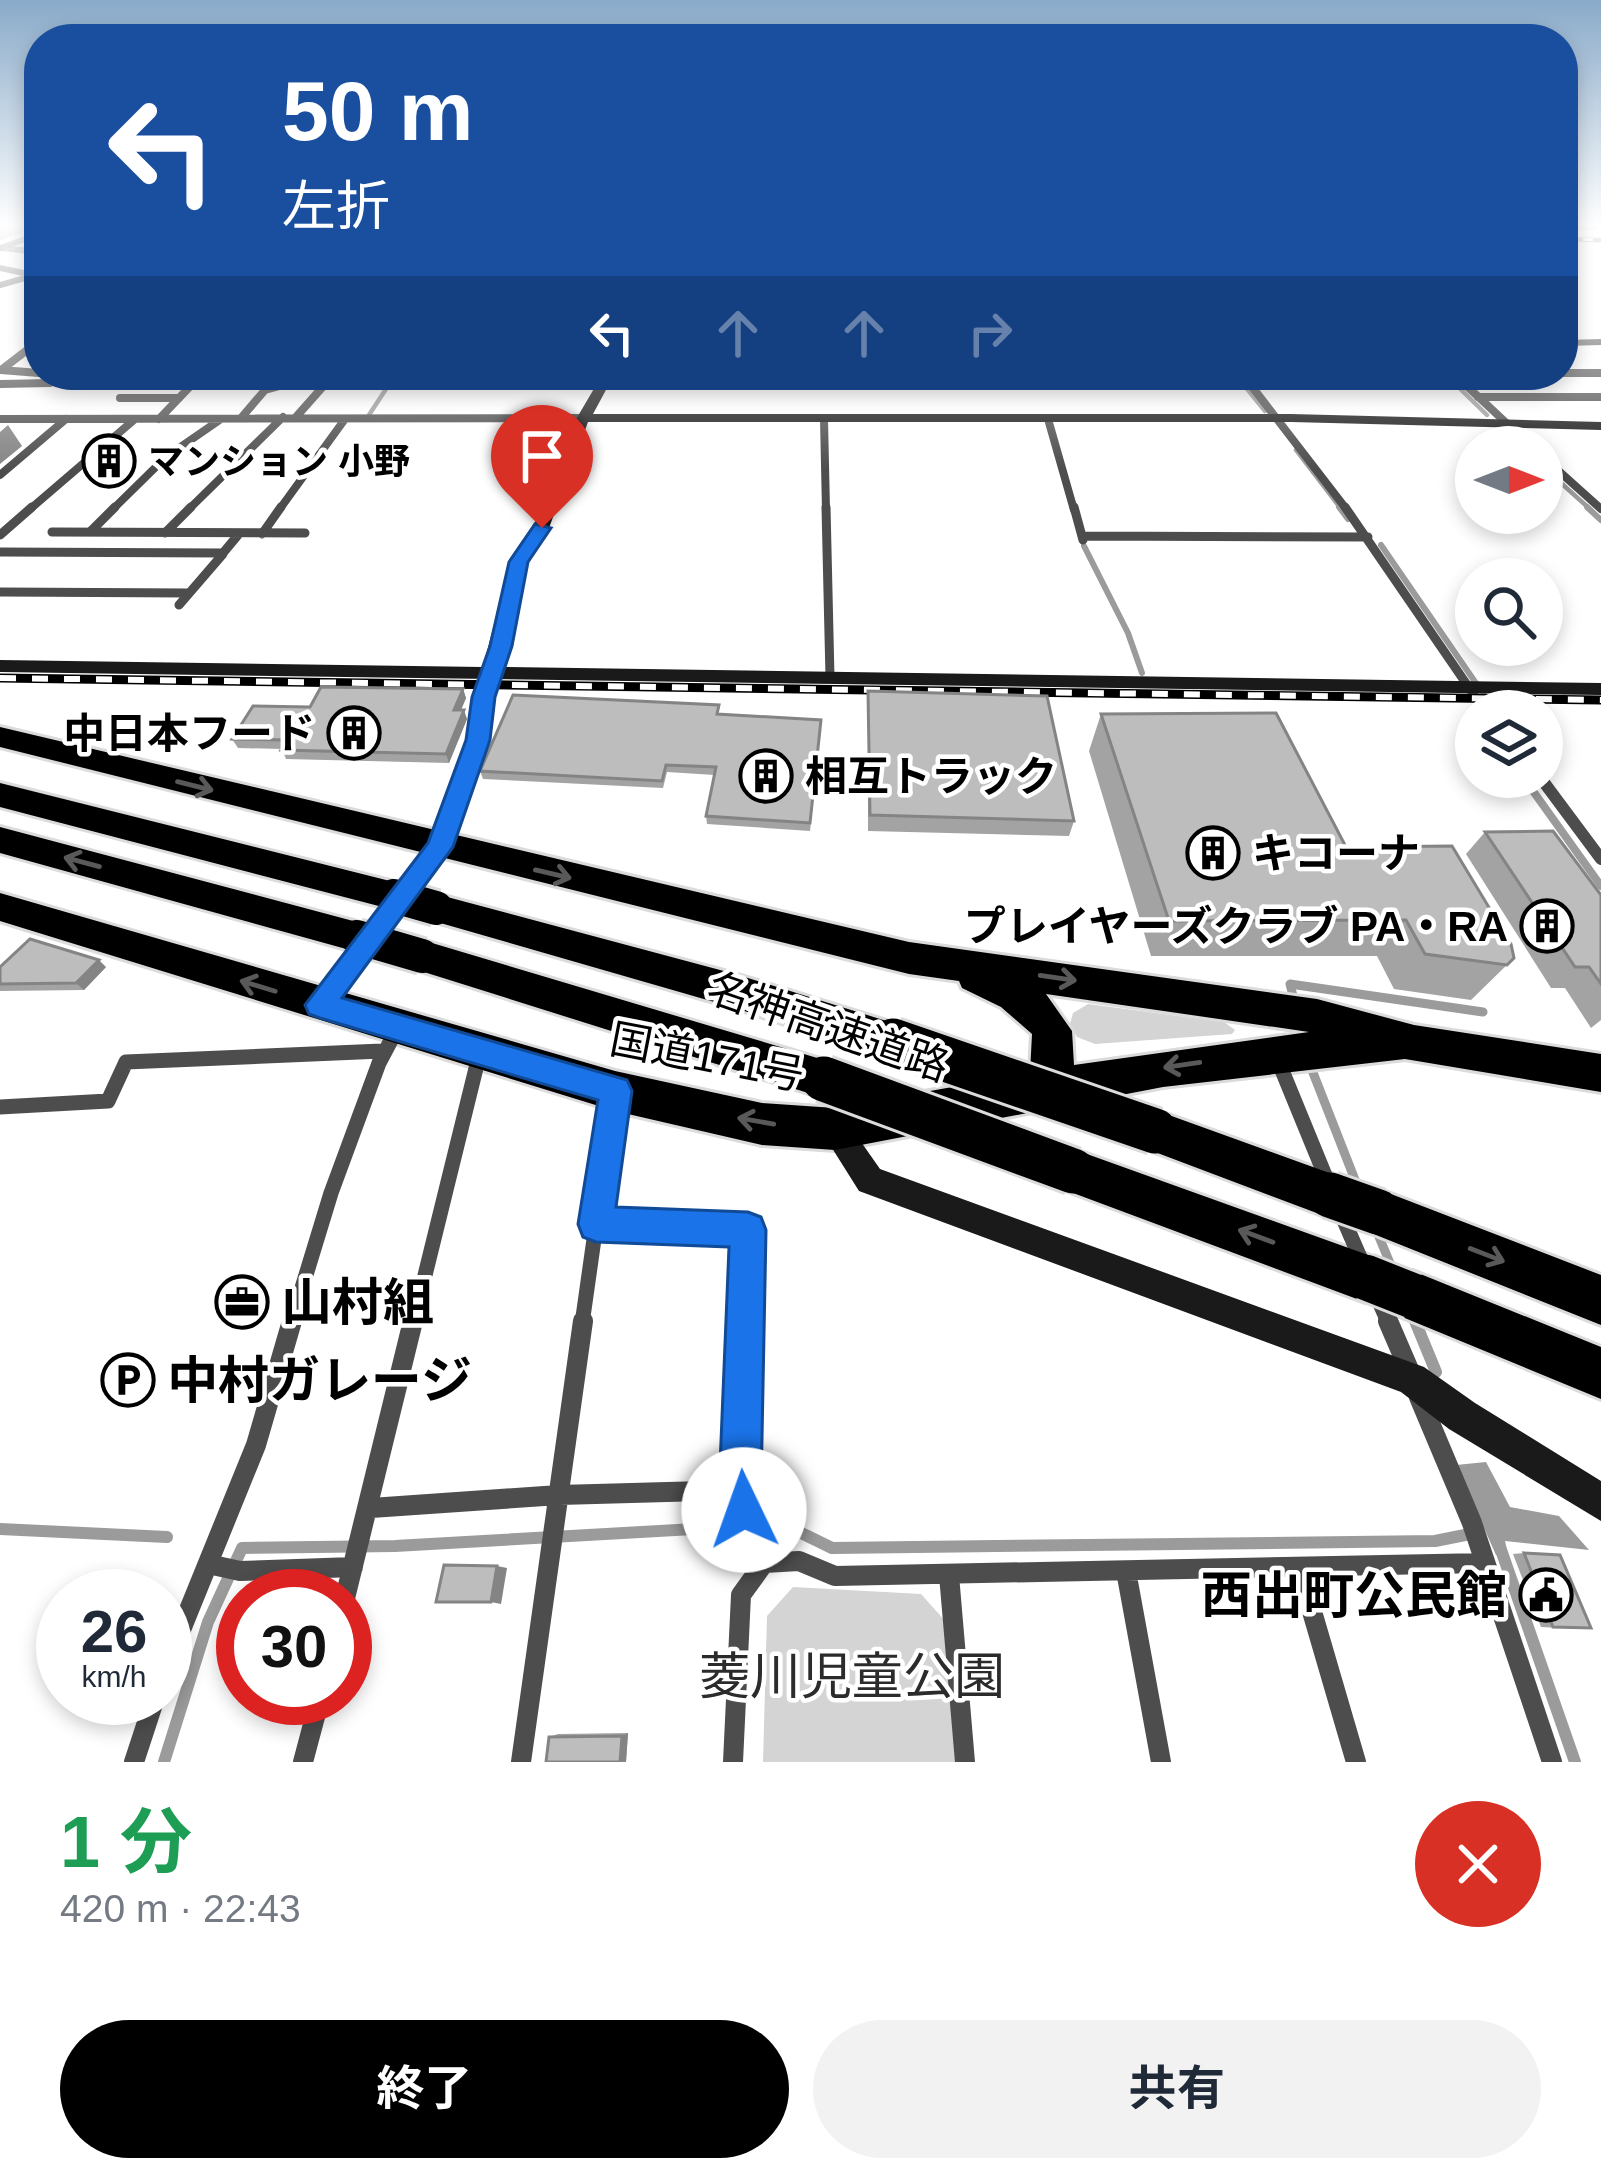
<!DOCTYPE html>
<html lang="ja">
<head>
<meta charset="utf-8">
<style>
	:root { --surface:#fff; --page:#f2f2f3; --text:#1f2937; --muted:#747a83; --accent:#000 }
	body { margin:0; font-family:Arial,"Noto Sans JP",sans-serif; background:var(--page); color:var(--text); height:100vh; display:flex; flex-direction:column; font-size:45px; white-space:nowrap }
	* { box-sizing:border-box; margin:0 }
	p { font-size:39px; color:var(--muted) }
	.icon { flex:none; width:66px; height:66px; fill:none; stroke:currentColor; stroke-width:2; stroke-linecap:round; stroke-linejoin:round }
	.map { position:relative; height:1762px; overflow:hidden }
	.panel { display:flex; flex-direction:column; background:var(--surface); flex:1 }
	.panel>* { flex:none }
	.banner { position:absolute; left:24px; top:24px; width:1554px; height:366px; border-radius:48px; box-shadow:0 6px 18px #0003; background:#1a4fa0; color:#fff; overflow:hidden }
	.needle { width:78px; rotate:90deg }
	.tools { position:absolute; left:1455px; top:426px; display:grid; gap:24px }
	.tools a { display:grid; place-items:center; width:108px; height:108px; border-radius:50%; background:var(--surface); box-shadow:0 6px 18px #0003; font-size:60px }
	.speed { position:absolute; left:36px; top:1569px; display:flex; gap:24px; font-size:60px; font-weight:700; text-align:center }
	.speed>* { display:grid; place-content:center; width:156px; height:156px; border-radius:50%; background:var(--surface); box-shadow:0 6px 18px #0003; line-height:1 }
	.speed small { font-size:30px; font-weight:400 }
	.speed .limit { border:18px solid #d22; background:#fff; color:#111 }
	.pin { position:absolute; display:grid; place-items:center; width:102px; height:102px; color:#fff; margin:-123px -51px; border-radius:50% 50% 50% 0; rotate:-45deg; box-shadow:0 0 12px #0007 }
	.pin .icon { rotate:45deg }
	.me { position:absolute; width:132px; margin:-66px; rotate:357deg; stroke-linejoin:round; filter:drop-shadow(0 0 9px #0008) }
	.turn { display:flex; align-items:center; gap:42px; height:252px; padding:0 60px; font-size:54px }
	.turn .icon { width:156px; height:156px; stroke-width:2.5 }
	.turn b { display:block; font-size:84px; line-height:102px }
	.lanes { display:flex; align-items:center; height:114px; padding:0 60px; background:#0003; justify-content:center; gap:60px; direction:ltr }
	.lanes .off { opacity:.35 }
	.round { display:grid; place-items:center; flex:none; width:126px; height:126px; border-radius:63px; background:var(--page) }
	.overview { display:flex; align-items:center; justify-content:space-between; height:204px; padding:0 60px }
	h1 { font-size:72px; font-weight:700; line-height:90px; color:#1e9e55 }
	.action { display:flex; gap:24px; margin-top:auto; padding:24px 60px }
	.action a { flex:1; height:138px; border-radius:72px; background:var(--accent); color:#fff; font-size:48px; font-weight:700; line-height:138px; text-align:center }
	.action a+a { background:var(--page); color:var(--text) }
	.map>svg:first-child { display:block }
	.green { fill:#d4d4d4 }
	.water { fill:#9b9b9b }
	.lines { fill:none; stroke-linecap:round; stroke-linejoin:round }
	.stream-far4 { stroke:#9b9b9b; stroke-width:4.5 }
	.stream-far3 { stroke:#9b9b9b; stroke-width:6 }
	.stream-far2 { stroke:#9b9b9b; stroke-width:8 }
	.stream-far1 { stroke:#9b9b9b; stroke-width:9 }
	.stream { stroke:#9b9b9b; stroke-width:12 }
	.highway-casing { stroke:#dbdbdb; stroke-width:6 }
	.street-far5 { stroke:#4d4d4d; stroke-width:6 }
	.street-far4 { stroke:#4d4d4d; stroke-width:8 }
	.street-far3 { stroke:#4d4d4d; stroke-width:9 }
	.street-far2 { stroke:#4d4d4d; stroke-width:12 }
	.street-far1 { stroke:#4d4d4d; stroke-width:15 }
	.street { stroke:#4d4d4d; stroke-width:20 }
	.secondary { fill:#1a1a1a; fill-rule:evenodd }
	.highway { fill:#000; fill-rule:evenodd }
	.rail-far1-casing { stroke:#000; stroke-width:4.5 }
	.rail-casing { stroke:#000; stroke-width:9 }
	.rail-far1 { stroke:#fff; stroke-width:3; stroke-dasharray:10; stroke-linecap:butt }
	.rail { stroke:#fff; stroke-width:6; stroke-dasharray:16; stroke-linecap:butt }
	.highway-bridge-far1-casing { stroke:#dbdbdb; stroke-width:40; stroke-linecap:butt }
	.highway-bridge-casing { stroke:#dbdbdb; stroke-width:51; stroke-linecap:butt }
	.highway-bridge-far1 { stroke:#000; stroke-width:34 }
	.highway-bridge { stroke:#000; stroke-width:45 }
	.wall { fill:#a3a3a3 }
	.shaded-wall { fill:#848484 }
	.building { fill:#bdbdbd; stroke:#848484; stroke-width:3 }
	.oneway { stroke:#595959 }
	.route { fill:#1a73e8; stroke:#114b97; stroke-width:3 }
	.labels { text-anchor:middle; dominant-baseline:central; stroke-width:9; stroke-linejoin:round; paint-order:stroke }
	.far-poi-label { font-size:36px; font-weight:bold; fill:#000; stroke:#fff; text-anchor:start }
	.poi-label { font-size:42px; font-weight:bold; fill:#000; stroke:#fff; text-anchor:end }
	.street-label { font-size:42px; fill:#000; stroke:#fff }
	.near-poi-label { font-size:51px; font-weight:bold; fill:#000; stroke:#fff; text-anchor:start }
	.near-park-label { font-size:51px; fill:#2b2b2b; stroke:#fff }
</style>
</head>
<body>
<div class="map">
<svg width="1601" height="1762" viewBox="0 0 1601 1762">
	<rect width="100%" height="100%" fill="#fff"/>
	<path class="green" d="M 1088,1004 L 1224,1022 L 1235,1030 L 1232,1034 L 1095,1044 L 1077,1037 L 1070,1024 L 1073,1013 Z
		M 793,1587 L 921,1594 L 947,1623 L 956,1762 L 763,1762 L 767,1616 Z"/>
	<path class="water" d="M 1486,1462 L 1510,1507 L 1559,1516 L 1589,1550 L 1505,1541 L 1508,1555 L 1496,1555 L 1456,1465 Z"/>
	<g class="lines">
		<path class="stream-far4" d="M 1236,375 L 1265,411
			M 1446,375 L 1487,415
			M 369,415 L 386,389
			M 1505,431 L 1522,447
			M 1296,450 L 1342,510
			M 1542,466 L 1591,510"/>
		<path class="stream-far3" d="M 1339,507 L 1348,519
			M 1587,507 L 1601,520
			M 1381,545 L 1495,711
			M 1084,546 L 1128,633 L 1142,673"/>
		<path class="stream-far2" d="M 1523,777 L 1601,886"/>
		<path class="stream-far1" d="M 1295,1004 L 1290,984 L 1483,1012
			M 1310,1065 L 1357,1185
			M 1377,1232 L 1392,1268
			M 1412,1315 L 1416,1324"/>
		<path class="stream" d="M 1415,1321 L 1436,1372
			M 0,1529 L 167,1537
			M 1500,1547 L 1575,1762
			M 164,1762 L 208,1622 L 242,1548 L 395,1546 L 783,1524 L 832,1548 L 1435,1541 L 1475,1533"/>
		<g class="highway-casing">
			<path id="highway" d="M 0,727 L 909,942 L 1317,999 L 1414,1025 L 1601,1054 L 1601,1092 L 1405,1059 L 1163,1087 L 835,1150 L 762,1145 L 615,1111 L 0,921 L 0,893 L 615,1071 L 762,1103 L 835,1108 L 1030,1073 L 1032,1034 L 1001,1007 L 962,988 L 959,981 L 909,974 L 0,747 ZM 1046,994 L 1309,1032 L 1074,1065 L 1072,1031 Z
				M 0,783 L 394,882 L 407,886 L 412,896 L 407,906 L 394,910 L 0,807 Z
				M 0,827 L 357,922 L 370,926 L 376,937 L 370,948 L 357,952 L 0,853 Z
				M 436,894 L 735,974 L 893,1023 L 908,1028 L 914,1041 L 908,1054 L 893,1059 L 735,1008 L 423,918 L 418,908 L 423,898 Z
				M 422,940 L 824,1060 L 839,1065 L 845,1079 L 839,1093 L 824,1098 L 408,967 L 403,956 L 408,945 Z
				M 1155,1110 L 1346,1179 L 1353,1195 L 1346,1211 L 1330,1218 L 1139,1146 L 1133,1131 L 1139,1116 Z
				M 1073,1149 L 1382,1260 L 1390,1277 L 1382,1294 L 1365,1302 L 1057,1187 L 1050,1171 L 1057,1155 Z
				M 1378,1189 L 1601,1275 L 1601,1325 L 1361,1229 L 1355,1212 L 1361,1195 Z
				M 1413,1271 L 1601,1347 L 1601,1399 L 1395,1314 L 1388,1296 L 1395,1278 Z"/>
		</g>
		<path class="street-far5" d="M 1563,226 L 1594,227 L 1589,224
			M 2,248 L 39,252
			M 0,268 L 28,274
			M 0,285 L 39,274
			M 1563,343 L 1601,342
			M 27,350 L 39,341"/>
		<path class="street-far4" d="M 31,347 L 1,370 L 39,373
			M 1563,373 L 1601,373
			M 1243,375 L 1347,510
			M 1455,375 L 1532,447
			M 0,384 L 50,383
			M 1478,397 L 1601,397
			M 120,398 L 179,398
			M 296,417 L 327,382 L 304,381
			M 241,418 L 265,390 L 287,384
			M 0,419 L 583,418
			M 159,419 L 201,375 L 181,375
			M 824,419 L 826,510
			M 1048,419 L 1074,510
			M 1542,456 L 1601,509
			M 0,475 L 66,419
			M 29,510 L 135,419
			M 112,510 L 166,457 L 221,419
			M 188,510 L 283,417
			M 279,510 L 345,419"/>
		<path class="street-far3" d="M 826,507 L 830,677
			M 1074,507 L 1083,540
			M 1345,507 L 1485,711
			M 91,531 L 115,507
			M 52,532 L 305,533
			M 165,533 L 191,507
			M 262,534 L 281,507
			M 0,535 L 32,507
			M 1083,536 L 1368,537
			M 0,552 L 223,553 L 238,535
			M 0,592 L 189,593
			M 179,605 L 223,554
			M 483,717 L 491,674"/>
		<path class="street-far2" d="M 1540,777 L 1601,859
			M 337,982 L 440,847 L 483,714"/>
		<path class="street-far1" d="M 324,999 L 339,979
			M 1279,1063 L 1329,1185
			M 0,1107 L 108,1101 L 126,1062 L 382,1051
			M 1339,1209 L 1362,1262
			M 596,1224 L 748,1230 L 745,1324
			M 1377,1297 L 1389,1324
			M 291,1324 L 331,1193 L 379,1063 L 397,1029
			M 413,1324 L 480,1052
			M 582,1324 L 614,1098"/>
		<path class="street" d="M 1388,1321 L 1410,1372
			M 1419,1397 L 1472,1523 L 1552,1762
			M 371,1508 L 559,1495 L 740,1490
			M 764,1563 L 799,1561 L 835,1576 L 1485,1563
			M 208,1564 L 240,1571 L 353,1567
			M 1299,1567 L 1356,1762
			M 1126,1571 L 1161,1762
			M 949,1575 L 965,1762
			M 345,1598 L 413,1321
			M 165,1669 L 256,1445 L 292,1321
			M 134,1762 L 155,1698
			M 303,1762 L 320,1698
			M 521,1762 L 583,1321
			M 733,1762 L 741,1595 L 764,1563 L 740,1490 L 745,1321"/>
		<path class="secondary" d="M 39,231 L 39,237 L 0,251 L 0,245 Z
			M 602,375 L 614,375 L 593,414 L 1291,414 L 1601,422 L 1601,430 L 1291,422 L 588,422 L 549,528 L 526,562 L 502,667 L 1601,683 L 1601,695 L 0,672 L 0,660 L 483,667 L 510,562 L 533,528 L 568,433 Z
			M 835,1115 L 845,1119 L 880,1169 L 1424,1367 L 1475,1403 L 1601,1481 L 1601,1521 L 1449,1429 L 1401,1392 L 859,1191 L 820,1129 L 825,1119 Z"/>
		<use href="#highway" class="highway"/>
		<g class="rail-far1-casing">
			<path id="rail-far1" d="M 1563,239 L 1601,240"/>
		</g>
		<g class="rail-casing">
			<path id="rail" d="M 0,678 L 1601,700"/>
		</g>
		<use href="#rail-far1" class="rail-far1"/>
		<use href="#rail" class="rail"/>
		<g class="highway-bridge-far1-casing">
			<path id="highway-bridge-far1" d="M 394,896 L 436,908
				M 357,937 L 422,956"/>
		</g>
		<g class="highway-bridge-casing">
			<path id="highway-bridge" d="M 893,1041 L 1155,1131
				M 824,1079 L 1073,1171
				M 1330,1195 L 1378,1212
				M 1365,1277 L 1413,1296"/>
		</g>
		<use href="#highway-bridge-far1" class="highway-bridge-far1"/>
		<use href="#highway-bridge" class="highway-bridge"/>
	</g>
	<path class="wall" d="M 463,689 L 466,698 L 461,710 L 467,719 L 449,763 L 286,759 L 282,749 L 238,748 L 232,739 L 310,707 Z
		M 868,691 L 1074,821 L 1069,836 L 868,831 Z
		M 719,714 L 821,727 L 810,831 L 707,824 L 706,816 L 715,775 L 667,772 L 663,788 L 483,779 L 480,771 Z
		M 1101,714 L 1346,847 L 1514,958 L 1471,1000 L 1394,989 L 1377,956 L 1151,956 L 1089,751 Z
		M 1485,832 L 1601,895 L 1601,1020 L 1591,1028 L 1565,988 L 1551,988 L 1466,854 Z
		M 0,967 L 106,967 L 84,990 L 0,991 Z
		M 1524,1553 L 1578,1629 L 1541,1627 L 1513,1554 Z
		M 628,1733 L 626,1762 L 546,1762 L 549,1737 L 558,1734 Z"/>
	<path class="shaded-wall" d="M 0,224 L 36,224 L 37,227 L 0,240 Z
		M 8,425 L 22,446 L 0,464 L 0,432 Z
		M 463,689 L 466,698 L 457,719 L 454,710 Z
		M 464,710 L 467,719 L 449,763 L 446,754 Z
		M 99,960 L 106,967 L 84,990 L 76,983 Z
		M 497,1566 L 507,1568 L 501,1604 L 491,1602 Z
		M 628,1733 L 626,1762 L 620,1762 L 622,1736 Z"/>
	<path class="building" d="M 321,687 L 463,689 L 454,710 L 464,710 L 446,754 L 281,750 L 287,740 L 232,739 L 253,706 L 310,707 Z
		M 868,691 L 1047,696 L 1074,821 L 870,815 Z
		M 513,695 L 719,705 L 717,714 L 821,720 L 810,823 L 706,816 L 716,767 L 666,765 L 662,781 L 480,771 Z
		M 1276,713 L 1346,847 L 1452,846 L 1511,944 L 1514,958 L 1507,965 L 1425,954 L 1406,920 L 1169,921 L 1101,714 Z
		M 1553,831 L 1601,895 L 1601,984 L 1589,967 L 1575,967 L 1485,832 Z
		M 30,939 L 99,960 L 76,983 L 0,984 L 0,967 Z
		M 1524,1553 L 1560,1555 L 1591,1628 L 1553,1627 Z
		M 444,1565 L 497,1566 L 491,1602 L 436,1602 Z
		M 622,1736 L 620,1762 L 546,1762 L 549,1737 Z"/>
	<defs><path id="oneway-shaft" d="M-6 0H5M1.5-3L5.5 0L1.5 3" fill="none" stroke-width="1.6" stroke-linecap="round" stroke-linejoin="round" transform="scale(3)"/></defs>
	<g class="oneway">
		<use href="#oneway-shaft" transform="translate(195 786) rotate(14)"/>
		<use href="#oneway-shaft" transform="translate(82 862) rotate(-165)"/>
		<use href="#oneway-shaft" transform="translate(553 874) rotate(13)"/>
		<use href="#oneway-shaft" transform="translate(1058 978) rotate(8)"/>
		<use href="#oneway-shaft" transform="translate(258 986) rotate(-163)"/>
		<use href="#oneway-shaft" transform="translate(1182 1065) rotate(172)"/>
		<use href="#oneway-shaft" transform="translate(756 1121) rotate(-170)"/>
		<use href="#oneway-shaft" transform="translate(1256 1236) rotate(-160)"/>
		<use href="#oneway-shaft" transform="translate(1487 1255) rotate(21)"/>
	</g>
	<linearGradient id="sky" x2="0" y2="1"><stop stop-color="#89aac9"/><stop offset="0.48" stop-color="#fff"/><stop offset="1" stop-color="#fff" stop-opacity="0"/></linearGradient>
	<rect width="1601" height="470" fill="url(#sky)"/>
	<path class="route" d="M 535,524 L 551,528 L 528,562 L 512,646 L 495,697 L 490,740 L 453,847 L 342,998 L 627,1080 L 632,1091 L 616,1207 L 748,1212 L 761,1217 L 766,1230 L 761,1490 L 766,1510 L 760,1525 L 744,1531 L 729,1525 L 719,1490 L 729,1247 L 596,1242 L 583,1237 L 578,1224 L 598,1100 L 320,1018 L 309,1014 L 305,1005 L 428,843 L 466,740 L 472,697 L 490,646 L 509,562 Z"/>
	<defs>
		<g id="building-ring" transform="scale(2.7)"><circle r="9.5" fill="#fff" stroke="#000" stroke-width="1.5"/><path d="M-4-6H4V6H1V3H-1V6H-4ZM-2.5-4.3h1.7v1.8h-1.7ZM.8-4.3h1.7v1.8H.8ZM-2.5-1h1.7V.8h-1.7ZM.8-1h1.7V.8H.8Z" fill="#000"/></g>
		<g id="office-ring" transform="scale(2.7)"><circle r="9.5" fill="#fff" stroke="#000" stroke-width="1.5"/><path d="M-6-3h4V-5.5h4V-3h4V5H-6ZM-1-4.5V-3h2v-1.5ZM-6 0V1H6V0Z" fill="#000"/></g>
		<g id="parking-ring" transform="scale(2.7)"><circle r="9.5" fill="#fff" stroke="#000" stroke-width="1.5"/><path d="M-3.5-5.5H1a3.5 3.5 0 0 1 0 7H-1V5.5H-3.5ZM-1-3.4V-.6H.8a1.4 1.4 0 0 0 0-2.8Z" fill="#000"/></g>
		<g id="civic-ring" transform="scale(2.7)"><circle r="9.5" fill="#fff" stroke="#000" stroke-width="1.5"/><path d="M-.6-6.5H3V-4.5H.6V-3L4-1V1h2V6H-6V1h2V-1L-.6-3ZM-1.2 2.5V6h2.4V2.5Z" fill="#000"/></g>
	</defs>
	<g fill-rule="evenodd">
		<use href="#building-ring" x="109" y="461"/>
		<use href="#building-ring" x="354" y="733"/>
		<use href="#building-ring" x="766" y="776"/>
		<use href="#building-ring" x="1213" y="853"/>
		<use href="#building-ring" x="1547" y="926"/>
		<use href="#office-ring" x="242" y="1302"/>
		<use href="#parking-ring" x="128" y="1380"/>
		<use href="#civic-ring" x="1546" y="1595"/>
	</g>
	<g class="labels">
		<g class="far-poi-label">
			<text x="148" y="461">マンション 小野</text>
		</g>
		<g class="poi-label">
			<text x="315" y="733">中日本フード</text>
			<text x="805" y="776" text-anchor="start">相互トラック</text>
			<text x="1252" y="853" text-anchor="start">キコーナ</text>
			<text x="1508" y="926">プレイヤーズクラブ PA・RA</text>
		</g>
		<g class="street-label">
			<text transform="translate(828 1027) rotate(19)">名神高速道路</text>
			<text transform="translate(707 1057) rotate(11)">国道171号</text>
		</g>
		<g class="near-poi-label">
			<text x="281" y="1302">山村組</text>
			<text x="167" y="1380">中村ガレージ</text>
			<text x="1507" y="1595" text-anchor="end">西出町公民館</text>
		</g>
		<g class="near-park-label">
			<text x="852" y="1676">菱川児童公園</text>
		</g>
	</g>
</svg>
<div class="tools">
<a><svg class="needle" viewBox="-14 -14 28 28"><path d="M0-13l5 13h-10z" fill="#e53935"/><path d="M0 13l5-13h-10z" fill="#747a83"/></svg></a>
<a><svg class="icon" aria-label="search" viewBox="0 0 24 24"><circle cx="10" cy="10" r="6"/><path d="M15 15l6 6"/></svg></a>
<a><svg class="icon" aria-label="layers" viewBox="0 0 24 24"><path d="M12 4l9 5-9 5-9-5zM3 14l9 5 9-5"/></svg></a>
</div>
<div class="speed"><div>26<small>km/h</small></div><div class="limit">30</div></div>
<div class="pin" style="left:542px;top:528px;background:#d93025"><svg class="icon" aria-label="arrive" viewBox="0 0 24 24"><path d="M6 21V4h12l-3 4 3 4H6"/></svg></div>
<svg class="me" style="left:744px;top:1510px" viewBox="-20 -20 40 40"><circle r="19" fill="#fff"/><path d="M0-13L10 11 0 6-10 11z" fill="#1a73e8"/></svg>
<div class="banner">
<div class="turn"><svg class="icon" aria-label="left" viewBox="0 0 24 24"><path d="M17 20v-9H6M10 6l-5 5 5 5"/></svg><div><b>50 m</b>左折</div></div>
<div class="lanes"><svg class="icon" aria-label="left" viewBox="0 0 24 24"><path d="M17 20v-9H6M10 6l-5 5 5 5"/></svg><svg class="icon off" aria-label="ahead" viewBox="0 0 24 24"><path d="M12 20V5M6 11l6-6 6 6"/></svg><svg class="icon off" aria-label="ahead" viewBox="0 0 24 24"><path d="M12 20V5M6 11l6-6 6 6"/></svg><svg class="icon off" aria-label="right" viewBox="0 0 24 24"><path d="M7 20v-9h11M14 6l5 5-5 5"/></svg></div>
</div>
</div>
<section class="panel">
<div class="overview"><div><h1>1 分</h1><p>420 m · 22:43</p></div><a class="round" style="background:#d93025;color:#fff"><svg class="icon" aria-label="close" viewBox="0 0 24 24"><path d="M6 6l12 12M18 6L6 18"/></svg></a></div>
<div class="action"><a>終了</a><a>共有</a></div>
</section>
</body>
</html>
